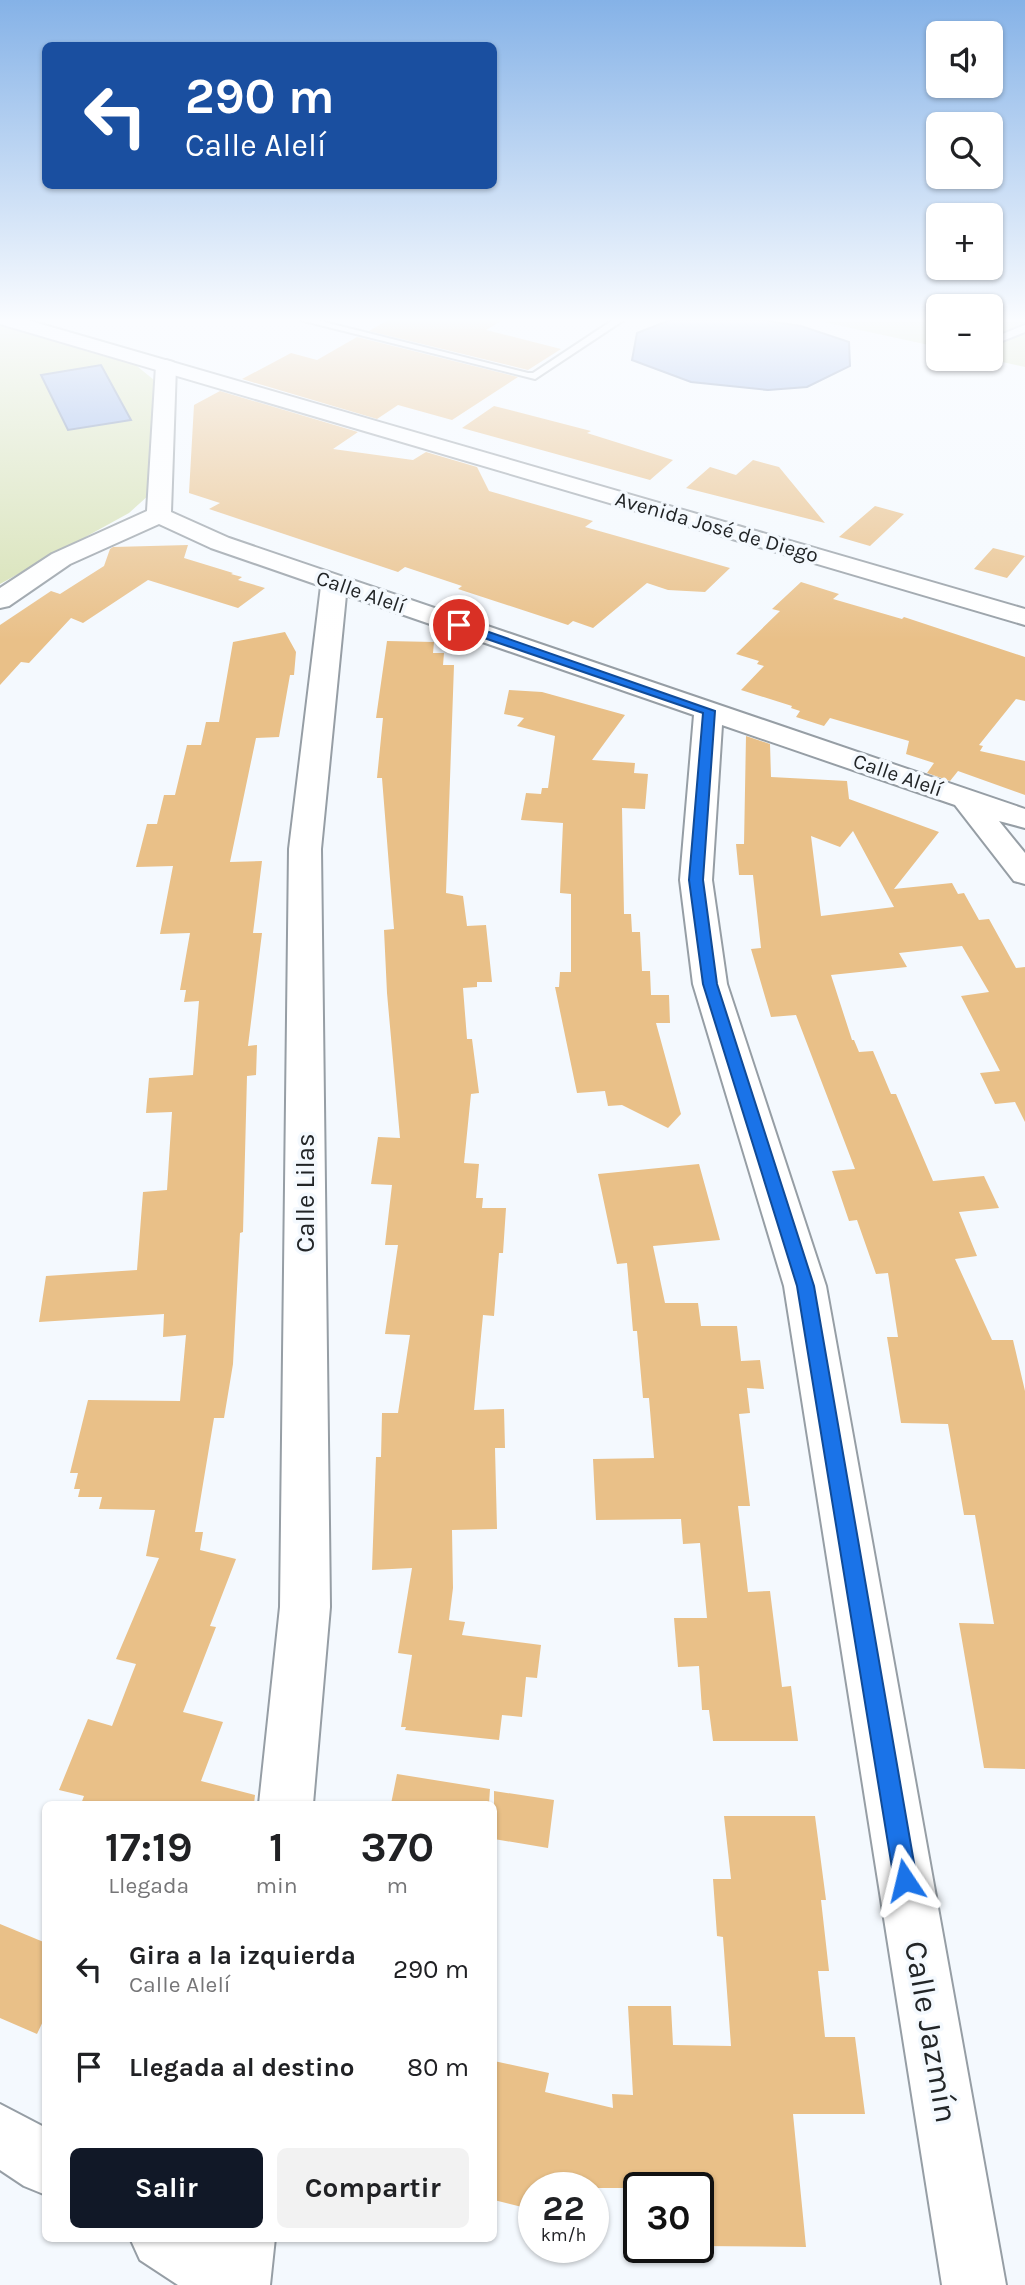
<!DOCTYPE html>
<html lang="es">
<head>
<meta charset="utf-8">
<style>
	:root { --surface:#fff; --page:#f2f2f2; --text:#202124; --muted:#757577; --accent:#111827 }
	body { margin:0; font-family:Karla,sans-serif; background:var(--page); color:var(--text); height:100vh; display:flex; flex-direction:column; font-size:26px; white-space:nowrap }
	* { box-sizing:border-box; margin:0 }
	p { font-size:23px; color:var(--muted) }
	.icon { flex:none; width:38px; height:38px; fill:none; stroke:currentColor; stroke-width:2; stroke-linecap:round; stroke-linejoin:round }
	.map { position:relative; flex:1; overflow:hidden }
	.side { position:absolute; left:42px; top:1801px; width:455px; height:441px; display:flex; flex-direction:column; background:var(--surface); border-radius:10px; box-shadow:0 2px 5px #0004 }
	.side>* { flex:none }
	.guide { position:absolute; left:42px; top:42px; width:455px; height:147px; border-radius:10px; box-shadow:0 2px 5px #0004; background:#1a4fa0; color:#fff; overflow:hidden }
	.buttons { position:absolute; left:926px; top:21px; display:grid; gap:14px }
	.buttons a { display:grid; place-items:center; width:77px; height:77px; border-radius:10px; background:var(--surface); box-shadow:0 2px 5px #0004; font-size:35px }
	.speed { position:absolute; left:518px; top:2172px; display:flex; gap:14px; font-size:35px; font-weight:700; text-align:center }
	.speed>* { display:grid; place-content:center; width:91px; height:91px; border-radius:50%; background:var(--surface); box-shadow:0 2px 5px #0004; line-height:1 }
	.speed small { font-size:18px; font-weight:400 }
	.speed .limit { border:4px solid #111; border-radius:10px; background:#fff; color:#111 }
	.pin { position:absolute; display:grid; place-items:center; width:60px; height:60px; color:#fff; margin:-30px; border:4px solid #fff; border-radius:50%; box-shadow:0 2px 7px #0007 }
	.me { position:absolute; width:77px; margin:-38px; rotate:350deg; stroke-linejoin:round; filter:drop-shadow(0 0 5px #0008) }
	.turn { display:flex; align-items:center; gap:24px; height:147px; padding:0 28px; font-size:32px }
	.turn .icon { width:91px; height:91px; stroke-width:2.5 }
	.turn b { display:block; font-size:49px; line-height:60px }
	.eta { display:flex; justify-content:space-evenly; align-items:center; height:119px; text-align:center }
	.eta b { font-size:42px; font-weight:700; line-height:49px }
	.action { display:flex; gap:14px; margin-top:auto; padding:14px 28px }
	.action a { flex:1; height:80px; border-radius:10px; background:var(--accent); color:#fff; font-size:28px; font-weight:700; line-height:80px; text-align:center }
	.action a+a { background:var(--page); color:var(--text) }
	ul { padding:0; list-style:none }
	li { display:flex; align-items:center; gap:21px; height:98px; padding:0 28px }
	li div { flex:1 }
	li b { display:block; font-size:26px }
	li em { font-style:normal }
	.map>svg:first-child { display:block }
	.green { fill:#d5e0b1 }
	.water { fill:#90aee5; stroke:#6f85ac; stroke-width:2 }
	.building { fill:#e9c088; fill-rule:evenodd }
	.lines { fill:none; stroke-linecap:round; stroke-linejoin:round }
	.service-casing { stroke:#969ea5; stroke-width:4 }
	.minor-casing { stroke:#969ea5; stroke-width:4 }
	.tertiary-casing { stroke:#969ea5; stroke-width:4 }
	.service { fill:#fff; fill-rule:evenodd }
	.minor { fill:#fff; fill-rule:evenodd }
	.tertiary { fill:#fff; fill-rule:evenodd }
	.route { fill:#1a73e8; stroke:#114b97; stroke-width:2 }
	.labels { text-anchor:middle; dominant-baseline:central; stroke-width:7; stroke-linejoin:round; paint-order:stroke }
	.far-street-label { font-size:21px; fill:#222527; stroke:#f4f9fe }
	.street-label { font-size:26px; fill:#222527; stroke:#f4f9fe }
	.near-street-label { font-size:32px; fill:#222527; stroke:#f4f9fe }
</style>
</head>
<body>
<div class="map">
<svg width="1025" height="2285" viewBox="0 0 1025 2285">
	<rect width="100%" height="100%" fill="#f4f9fe"/>
	<path class="green" d="M 814,320 L 938,320 L 938,347 Z
		M 991,320 L 1025,320 L 1025,367 L 989,359 Z
		M 0,324 L 132,362 L 154,380 L 157,391 L 150,494 L 129,513 L 0,584 Z"/>
	<path class="water" d="M 670,320 L 762,320 L 801,326 L 849,342 L 850,366 L 807,387 L 768,390 L 691,382 L 632,360 L 637,333 Z
		M 101,365 L 131,420 L 68,430 L 41,375 Z"/>
	<path class="building" d="M 388,320 L 503,320 L 486,330 L 561,349 L 528,370 L 369,331 Z
		M 357,337 L 518,377 L 452,420 L 398,405 L 377,419 L 242,379 L 291,353 L 317,360 Z
		M 220,391 L 358,432 L 333,449 L 413,460 L 426,452 L 477,467 L 489,491 L 593,521 L 585,527 L 730,568 L 705,592 L 668,590 L 647,583 L 593,628 L 573,621 L 568,625 L 458,589 L 462,586 L 405,567 L 398,572 L 209,509 L 220,503 L 189,493 L 194,405 Z
		M 494,406 L 591,431 L 587,433 L 673,460 L 650,480 L 462,428 Z
		M 753,460 L 779,467 L 825,523 L 686,488 L 710,467 L 736,475 Z
		M 875,506 L 904,514 L 870,546 L 839,537 Z
		M 188,545 L 184,558 L 233,573 L 231,574 L 242,577 L 238,580 L 265,588 L 238,608 L 148,580 L 83,623 L 71,618 L 29,663 L 21,662 L 0,685 L 0,625 L 51,591 L 60,594 L 104,566 L 110,549 L 113,547 Z
		M 993,548 L 1025,556 L 1007,578 L 974,569 Z
		M 801,582 L 839,594 L 833,599 L 902,619 L 904,617 L 1025,657 L 1025,701 L 1016,699 L 979,745 L 983,746 L 980,751 L 1025,761 L 1025,795 L 958,771 L 950,781 L 927,773 L 934,763 L 906,754 L 909,741 L 830,718 L 824,726 L 796,717 L 800,711 L 791,708 L 792,706 L 741,690 L 764,666 L 757,664 L 759,661 L 736,654 L 780,611 L 772,609 Z
		M 285,632 L 296,652 L 294,675 L 290,675 L 279,737 L 256,738 L 230,862 L 262,861 L 253,933 L 262,933 L 248,1046 L 257,1045 L 256,1075 L 247,1076 L 243,1232 L 240,1233 L 233,1364 L 224,1418 L 214,1418 L 195,1532 L 203,1532 L 200,1550 L 236,1559 L 210,1626 L 216,1627 L 183,1712 L 223,1722 L 201,1781 L 255,1795 L 254,1804 L 81,1804 L 84,1796 L 59,1790 L 88,1719 L 112,1726 L 136,1664 L 116,1659 L 159,1558 L 146,1556 L 155,1510 L 99,1509 L 102,1497 L 78,1497 L 80,1489 L 74,1489 L 78,1473 L 70,1473 L 88,1400 L 180,1401 L 186,1335 L 163,1337 L 164,1314 L 39,1322 L 46,1276 L 137,1270 L 143,1192 L 167,1190 L 172,1112 L 146,1113 L 149,1078 L 193,1075 L 199,1001 L 184,1002 L 186,990 L 180,990 L 190,933 L 160,934 L 173,866 L 136,867 L 147,824 L 157,824 L 164,795 L 175,795 L 187,745 L 201,745 L 206,722 L 219,722 L 233,642 Z
		M 387,641 L 434,642 L 433,653 L 444,653 L 443,665 L 454,665 L 446,893 L 463,896 L 467,926 L 486,925 L 492,982 L 477,982 L 477,987 L 463,988 L 467,1039 L 472,1039 L 479,1093 L 471,1094 L 464,1163 L 479,1164 L 476,1198 L 483,1198 L 482,1208 L 506,1208 L 503,1253 L 499,1253 L 494,1316 L 483,1315 L 474,1410 L 504,1409 L 505,1448 L 495,1448 L 497,1529 L 452,1530 L 453,1588 L 449,1620 L 465,1622 L 462,1635 L 541,1645 L 537,1678 L 526,1677 L 522,1717 L 502,1715 L 499,1740 L 405,1730 L 406,1727 L 401,1727 L 412,1655 L 398,1653 L 412,1568 L 372,1570 L 376,1457 L 381,1457 L 382,1413 L 398,1413 L 410,1335 L 385,1334 L 398,1245 L 385,1245 L 392,1185 L 371,1184 L 378,1137 L 400,1138 L 387,993 L 384,930 L 394,929 L 382,778 L 377,778 L 383,718 L 376,718 Z
		M 509,690 L 542,692 L 625,715 L 592,760 L 635,763 L 634,773 L 648,774 L 645,809 L 622,808 L 624,914 L 631,914 L 632,932 L 640,932 L 642,971 L 650,971 L 651,995 L 669,995 L 670,1023 L 656,1023 L 681,1114 L 668,1128 L 622,1105 L 608,1106 L 605,1091 L 577,1093 L 555,987 L 559,987 L 560,972 L 571,972 L 571,894 L 560,893 L 563,823 L 521,820 L 526,793 L 541,794 L 542,788 L 548,788 L 555,736 L 517,726 L 524,718 L 504,714 Z
		M 746,736 L 770,744 L 771,777 L 847,781 L 849,799 L 939,832 L 894,889 L 952,883 L 958,894 L 964,893 L 979,920 L 989,919 L 1016,968 L 1025,967 L 1025,1122 L 1015,1102 L 995,1104 L 980,1073 L 1000,1071 L 961,996 L 989,992 L 962,946 L 899,953 L 907,967 L 831,975 L 852,1040 L 854,1040 L 859,1052 L 873,1051 L 891,1094 L 896,1094 L 933,1181 L 984,1176 L 999,1208 L 959,1212 L 977,1256 L 955,1259 L 992,1340 L 1013,1340 L 1025,1391 L 1025,1769 L 984,1768 L 959,1623 L 994,1624 L 975,1515 L 964,1515 L 948,1424 L 901,1423 L 887,1337 L 898,1337 L 888,1273 L 876,1274 L 857,1220 L 849,1221 L 832,1171 L 855,1169 L 796,1015 L 771,1017 L 751,949 L 761,948 L 753,875 L 739,875 L 736,844 L 744,844 ZM 853,831 L 894,907 L 821,916 L 811,836 L 840,847 Z
		M 699,1164 L 720,1240 L 653,1246 L 665,1303 L 698,1303 L 701,1326 L 737,1326 L 741,1361 L 760,1360 L 764,1389 L 747,1388 L 750,1413 L 739,1414 L 750,1506 L 738,1506 L 748,1592 L 770,1591 L 782,1687 L 791,1686 L 798,1741 L 713,1741 L 709,1710 L 702,1710 L 699,1666 L 678,1667 L 674,1618 L 707,1618 L 700,1543 L 683,1544 L 681,1519 L 596,1520 L 593,1459 L 654,1458 L 649,1398 L 643,1398 L 637,1331 L 633,1331 L 627,1263 L 617,1264 L 598,1174 Z
		M 397,1774 L 490,1789 L 489,1804 L 391,1804 Z
		M 494,1791 L 554,1800 L 548,1848 L 494,1839 Z
		M 724,1816 L 815,1816 L 826,1900 L 821,1900 L 829,1971 L 818,1971 L 825,2037 L 855,2037 L 865,2114 L 793,2114 L 806,2247 L 698,2246 L 698,2188 L 534,2188 L 534,2210 L 494,2200 L 494,2061 L 549,2073 L 545,2092 L 613,2108 L 612,2094 L 633,2095 L 628,2006 L 671,2006 L 673,2045 L 731,2046 L 723,1937 L 717,1936 L 713,1879 L 731,1879 Z
		M 0,1924 L 46,1943 L 46,2015 L 37,2034 L 0,2018 Z"/>
	<g class="lines">
		<g class="service-casing">
			<path id="service" d="M 300,320 L 316,320 L 528,373 L 533,373 L 613,320 L 624,320 L 535,379 Z
				M 1025,325 L 1025,332 L 990,346 L 990,339 Z"/>
		</g>
		<g class="minor-casing">
			<path id="minor" d="M 166,360 L 173,362 L 176,366 L 171,512 L 229,538 L 1025,809 L 1025,828 L 999,821 L 1025,853 L 1025,884 L 1014,881 L 955,805 L 722,725 L 712,880 L 727,984 L 826,1286 L 1006,2285 L 942,2285 L 784,1286 L 693,984 L 680,880 L 694,715 L 346,595 L 321,849 L 330,1607 L 313,1804 L 259,1804 L 280,1607 L 289,849 L 321,586 L 211,548 L 159,524 L 70,564 L 9,606 L 0,608 L 0,588 L 52,554 L 147,511 L 156,366 L 159,362 Z
				M 0,2104 L 46,2128 L 46,2195 L 24,2186 L 0,2170 Z
				M 130,2238 L 275,2238 L 270,2285 L 178,2285 L 140,2260 Z"/>
		</g>
		<g class="tertiary-casing">
			<path id="tertiary" d="M 0,320 L 27,320 L 1025,609 L 1025,625 L 0,324 Z"/>
		</g>
		<use href="#service" class="service"/>
		<use href="#minor" class="minor"/>
		<use href="#tertiary" class="tertiary"/>
	</g>
	<linearGradient id="sky" x2="0" y2="1"><stop stop-color="#85b2e7"/><stop offset="0.5" stop-color="#fafcff"/><stop offset="1" stop-color="#fafcff" stop-opacity="0"/></linearGradient>
	<rect width="1025" height="640" fill="url(#sky)"/>
	<path class="route" d="M 455,623 L 463,623 L 715,711 L 703,880 L 717,984 L 814,1286 L 917,1880 L 914,1888 L 905,1891 L 897,1888 L 894,1880 L 797,1286 L 703,984 L 689,880 L 703,713 L 455,628 Z"/>
	<g class="labels">
		<g class="far-street-label">
			<text transform="translate(717 527) rotate(16)">Avenida José de Diego</text>
			<text transform="translate(361 592) rotate(19)">Calle Alelí</text>
			<text transform="translate(898 775) rotate(19)">Calle Alelí</text>
		</g>
		<g class="street-label">
			<text transform="translate(305 1193) rotate(-90)">Calle Lilas</text>
		</g>
		<g class="near-street-label">
			<text transform="translate(931 2032) rotate(80)">Calle Jazmín</text>
		</g>
	</g>
</svg>
<div class="buttons">
<a><svg class="icon" aria-label="sound" viewBox="0 0 24 24"><path d="M4 9h4l5-4v14l-5-4H4zM17 9q2 3 0 6"/></svg></a>
<a><svg class="icon" aria-label="search" viewBox="0 0 24 24"><circle cx="10" cy="10" r="6"/><path d="M15 15l6 6"/></svg></a>
<a>+</a>
<a>−</a>
</div>
<div class="speed"><div>22<small>km/h</small></div><div class="limit">30</div></div>
<div class="pin" style="left:459px;top:625px;background:#d93025"><svg class="icon" aria-label="arrive" viewBox="0 0 24 24"><path d="M6 21V4h12l-3 4 3 4H6"/></svg></div>
<svg class="me" style="left:905px;top:1880px" viewBox="-20 -20 40 40"><path d="M0-17L14 15 0 8-14 15z" fill="#1a73e8" stroke="#fff" stroke-width="4"/></svg>
<div class="guide">
<div class="turn"><svg class="icon" aria-label="left" viewBox="0 0 24 24"><path d="M17 20v-9H6M10 6l-5 5 5 5"/></svg><div><b>290 m</b>Calle Alelí</div></div>
</div>
<section class="side">
<div class="eta">
<div><b>17:19</b><p>Llegada</p></div>
<div><b>1</b><p>min</p></div>
<div><b>370</b><p>m</p></div>
</div>
<ul>
<li><svg class="icon" aria-label="left" viewBox="0 0 24 24"><path d="M17 20v-9H6M10 6l-5 5 5 5"/></svg><div><b>Gira a la izquierda</b><p>Calle Alelí</p></div><em>290 m</em></li>
<li><svg class="icon" aria-label="arrive" viewBox="0 0 24 24"><path d="M6 21V4h12l-3 4 3 4H6"/></svg><div><b>Llegada al destino</b></div><em>80 m</em></li>
</ul>
<div class="action"><a>Salir</a><a>Compartir</a></div>
</section>
</div>
</body>
</html>
